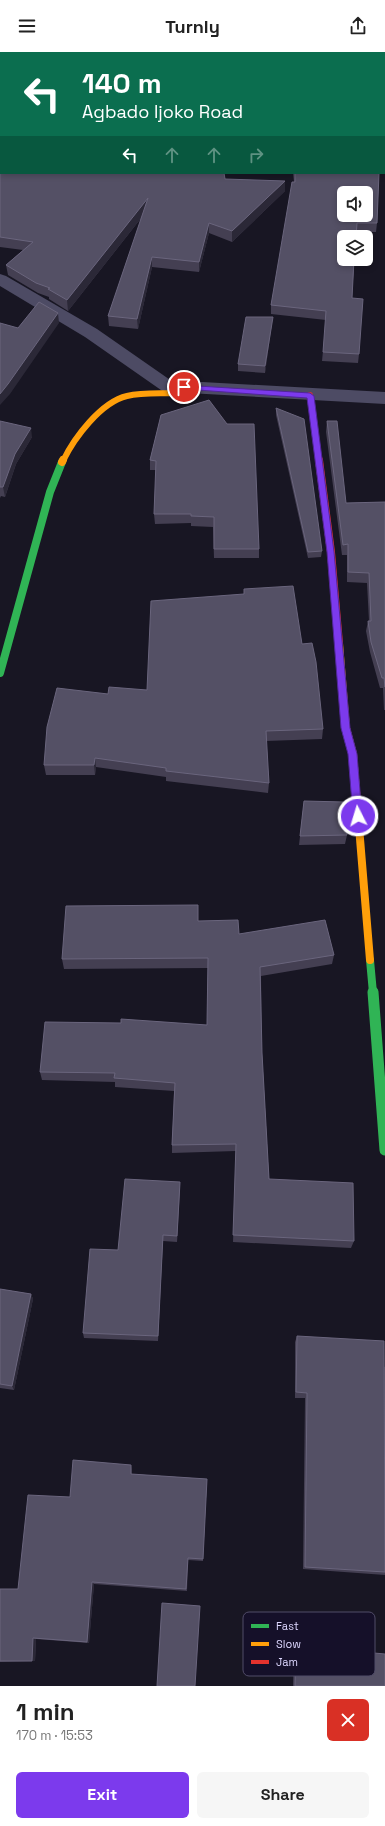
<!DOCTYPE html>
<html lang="en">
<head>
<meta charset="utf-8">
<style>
	:root { --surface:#fff; --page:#f6f6f6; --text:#222; --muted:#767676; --accent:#7c3aed }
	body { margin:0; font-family:"Space Grotesk",sans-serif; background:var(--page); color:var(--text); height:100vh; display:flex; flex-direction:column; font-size:15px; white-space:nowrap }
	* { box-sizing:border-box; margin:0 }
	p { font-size:13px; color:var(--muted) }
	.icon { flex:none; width:22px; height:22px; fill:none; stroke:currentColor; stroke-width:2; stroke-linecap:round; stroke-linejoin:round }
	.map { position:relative; height:1634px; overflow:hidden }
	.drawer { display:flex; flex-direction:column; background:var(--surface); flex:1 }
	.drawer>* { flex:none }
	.hud { position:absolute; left:0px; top:0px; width:385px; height:122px; box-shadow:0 2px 6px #0003; background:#0b6e4f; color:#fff; overflow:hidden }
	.fabs { position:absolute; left:337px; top:134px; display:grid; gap:8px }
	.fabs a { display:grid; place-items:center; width:36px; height:36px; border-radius:6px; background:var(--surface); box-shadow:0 2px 6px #0003; font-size:20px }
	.pin { position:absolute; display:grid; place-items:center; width:34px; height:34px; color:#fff; margin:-17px; border:2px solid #fff; border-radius:50%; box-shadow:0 1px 4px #0007 }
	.me { position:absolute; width:44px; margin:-22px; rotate:355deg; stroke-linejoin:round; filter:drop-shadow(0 0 3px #0008) }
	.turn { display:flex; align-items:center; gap:14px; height:84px; padding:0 16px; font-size:18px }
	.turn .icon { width:52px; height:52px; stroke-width:2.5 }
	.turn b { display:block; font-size:28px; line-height:34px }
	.lanes { display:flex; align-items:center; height:38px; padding:0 16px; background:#0003; justify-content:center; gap:20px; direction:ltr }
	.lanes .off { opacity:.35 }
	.round { display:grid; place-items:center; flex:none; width:42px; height:42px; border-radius:6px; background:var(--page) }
	.head { display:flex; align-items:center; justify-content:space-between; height:68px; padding:0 16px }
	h1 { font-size:24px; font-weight:600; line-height:30px }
	.cta { display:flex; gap:8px; margin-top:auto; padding:8px 16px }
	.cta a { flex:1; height:46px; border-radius:6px; background:var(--accent); color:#fff; font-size:16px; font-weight:600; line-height:46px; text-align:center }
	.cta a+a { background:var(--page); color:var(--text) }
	header { display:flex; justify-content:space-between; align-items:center; height:52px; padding:0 16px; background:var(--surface); font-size:18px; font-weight:600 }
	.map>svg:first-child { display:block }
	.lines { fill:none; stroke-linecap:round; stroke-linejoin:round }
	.street { fill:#4d4b64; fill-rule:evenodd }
	.fast-far1 { stroke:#30b455; stroke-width:8 }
	.fast { stroke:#30b455; stroke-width:11 }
	.slow-far1 { stroke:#ff9f0a; stroke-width:6 }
	.slow { stroke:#ff9f0a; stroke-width:8 }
	.jam-far1 { stroke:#e5322d; stroke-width:6 }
	.jam { stroke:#e5322d; stroke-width:8 }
	.wall { fill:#443f52 }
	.shaded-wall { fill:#2b2837 }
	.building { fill:#545065; stroke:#6a657d; fill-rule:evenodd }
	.route { fill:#7c3aed; stroke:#51269a }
	.key { fill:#151029; stroke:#514c69; stroke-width:1 }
	.key-label { font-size:11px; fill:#ded8ff }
</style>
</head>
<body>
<header><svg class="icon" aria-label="menu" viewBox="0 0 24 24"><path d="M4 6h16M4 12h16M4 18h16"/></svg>Turnly<svg class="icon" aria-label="share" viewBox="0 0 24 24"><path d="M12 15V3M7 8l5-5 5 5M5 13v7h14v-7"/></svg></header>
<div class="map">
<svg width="385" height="1634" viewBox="0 0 385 1634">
	<rect width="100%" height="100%" fill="#181623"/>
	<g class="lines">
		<path class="street" d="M 0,222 L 6,224 L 97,277 L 176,332 L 184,329 L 385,340 L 385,352 L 188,341 C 182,346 178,347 171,345 L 85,285 L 0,234 Z"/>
		<path class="fast-far1" d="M 0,621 L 50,440 L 62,410
			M 370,908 L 373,941"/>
		<path class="fast" d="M 373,940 L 385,1098"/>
		<path class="slow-far1" d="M 63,409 C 74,386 101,350 127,344 C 143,340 161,342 177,341"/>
		<path class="slow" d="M 62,410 L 63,408
			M 339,591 L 346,676 L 353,702 L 370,908"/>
		<path class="jam-far1" d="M 310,343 L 319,409"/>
		<path class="jam" d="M 319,408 L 331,500 L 339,591"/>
	</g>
	<path class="wall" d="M 40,0 L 283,0 L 283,1 L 40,1 Z
		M 381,0 L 385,0 L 385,93 L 384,93 L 384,1 L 381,1 Z
		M 0,112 L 1,121 L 285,129 L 285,139 L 232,190 L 209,181 L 199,220 L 152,215 L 138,277 L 109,274 L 108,264 L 142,165 L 68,259 L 49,247 L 49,245 L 38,241 L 8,223 L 6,213 L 23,198 L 0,195 Z
		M 293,121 L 379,121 L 377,171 L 376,180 L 356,180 L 352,246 L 359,302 L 358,311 L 322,309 L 326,268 L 271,262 L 271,253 L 294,130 Z
		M 272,271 L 265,321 L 238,319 L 238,312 Z
		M 276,356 L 322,499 L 321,505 L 308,506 L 276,363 Z
		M 161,363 L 259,497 L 259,506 L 214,506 L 213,475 L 191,474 L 191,471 L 155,472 L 154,462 L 156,418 L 150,418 L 150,408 Z
		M 0,369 L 32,385 L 16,412 L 5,445 L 1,444 L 0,446 Z
		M 327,369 L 346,451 L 385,450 L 385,658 L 384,658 L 383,636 L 380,636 L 370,600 L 366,579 L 368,569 L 369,569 L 367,531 L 347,530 L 347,503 L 342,503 L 326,380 Z
		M 244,537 L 323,677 L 322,687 L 266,689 L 269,731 L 268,741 L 166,729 L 166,725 L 96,715 L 95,723 L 46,723 L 44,713 L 108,642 L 147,638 L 244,542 Z
		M 304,749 L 347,783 L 345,792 L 299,793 Z
		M 198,869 L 239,882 L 334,903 L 332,912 L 261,924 L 262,1001 L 269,1127 L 354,1189 L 351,1196 L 233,1190 L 236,1099 L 172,1101 L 172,1093 L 174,1039 L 115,1035 L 115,1030 L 42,1028 L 40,1020 L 207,973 L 208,916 L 64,917 L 62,907 Z
		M 180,1136 L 177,1190 L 163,1189 L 158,1289 L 84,1286 L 83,1281 L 118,1198 Z
		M 0,1237 L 31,1242 L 33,1247 L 14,1338 L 0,1336 Z
		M 297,1284 L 385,1315 L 385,1523 L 303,1517 L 305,1346 L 295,1346 L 295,1290 Z
		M 132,1417 L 132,1422 L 207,1427 L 203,1509 L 188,1508 L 187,1539 L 94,1532 L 89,1591 L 36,1587 L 35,1609 L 0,1610 L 0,1537 L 18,1537 L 70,1445 Z
		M 296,1594 L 385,1634 L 293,1634 L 294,1595 Z"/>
	<path class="shaded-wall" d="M 285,129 L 285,139 L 232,190 L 232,179 Z
		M 148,146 L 149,156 L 68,259 L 67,248 Z
		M 209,171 L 209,181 L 199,220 L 199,210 Z
		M 152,205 L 152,215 L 138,277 L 137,267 Z
		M 58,261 L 59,271 L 10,342 L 0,353 L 0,342 Z
		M 273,265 L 272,271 L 265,321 L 265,314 Z
		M 31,376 L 32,385 L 16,412 L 5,445 L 3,435 L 15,402 Z
		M 95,706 L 96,715 L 95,723 L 94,713 Z
		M 180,1130 L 180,1136 L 177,1190 L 177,1184 Z
		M 163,1183 L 163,1189 L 158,1289 L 158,1284 Z
		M 31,1242 L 33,1247 L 14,1338 L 12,1334 Z
		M 131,1413 L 132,1417 L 132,1426 L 131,1422 Z
		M 92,1530 L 94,1532 L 89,1591 L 87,1590 Z
		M 33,1586 L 36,1587 L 35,1609 L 32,1609 Z"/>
	<path class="building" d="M 49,0 L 280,0 L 280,1 L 49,1 Z
		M 384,0 L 385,0 L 385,84 L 384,84 Z
		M 0,112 L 1,113 L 1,121 L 224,121 L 225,127 L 285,129 L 232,179 L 209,171 L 199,210 L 152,205 L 137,267 L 108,264 L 148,146 L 67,248 L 48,237 L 50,236 L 36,231 L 6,213 L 33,190 L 0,185 Z
		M 295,121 L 379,121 L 377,171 L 357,171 L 356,185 L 344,185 L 344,207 L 354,207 L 352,246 L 363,247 L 359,302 L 323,300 L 326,259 L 271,253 L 292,130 L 295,130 ZM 344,141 L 366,141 L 366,163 L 344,163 Z
		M 39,250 L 58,261 L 8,332 L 0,342 L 0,271 L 18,276 Z
		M 246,265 L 273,265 L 265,314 L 238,312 Z
		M 209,348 L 227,372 L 254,372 L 259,497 L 214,497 L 214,465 L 191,464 L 191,462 L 154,462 L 156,409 L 150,408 L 161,363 Z
		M 276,356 L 304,367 L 322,499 L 308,500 Z
		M 0,369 L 31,376 L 15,402 L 3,435 L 0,435 Z
		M 327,369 L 337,369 L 346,451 L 385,450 L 385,635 L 384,626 L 382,626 L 371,590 L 368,569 L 371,569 L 369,521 L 348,520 L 348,492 L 343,493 Z
		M 293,534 L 302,592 L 312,591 L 316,610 L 323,677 L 266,679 L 269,731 L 166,719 L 166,716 L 95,706 L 94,713 L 44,713 L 47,675 L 57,636 L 108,642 L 109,635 L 147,638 L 151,549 L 244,542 L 244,537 Z
		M 304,749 L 344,750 L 347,783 L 300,784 Z
		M 198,853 L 198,869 L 238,868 L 239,882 L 325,868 L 334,903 L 260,915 L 262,1001 L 269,1127 L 353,1131 L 354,1189 L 233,1183 L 236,1092 L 172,1093 L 175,1031 L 114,1026 L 115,1021 L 40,1020 L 45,970 L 121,971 L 121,967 L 207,973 L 208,906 L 62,907 L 66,854 Z
		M 125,1127 L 180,1130 L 177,1184 L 163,1183 L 158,1284 L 83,1281 L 90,1197 L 118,1198 Z
		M 0,1237 L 31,1242 L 12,1334 L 0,1332 Z
		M 297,1284 L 384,1289 L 385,1520 L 305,1515 L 307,1341 L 296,1340 Z
		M 73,1408 L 131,1413 L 131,1422 L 207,1427 L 203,1507 L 188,1506 L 186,1537 L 92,1530 L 87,1590 L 33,1586 L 32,1609 L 0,1609 L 0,1537 L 18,1537 L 28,1443 L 70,1445 Z
		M 162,1551 L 200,1554 L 195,1634 L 157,1634 Z
		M 296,1594 L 385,1602 L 385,1634 L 295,1634 Z"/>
	<path class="route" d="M 182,333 L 310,341 L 314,344 L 334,500 L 350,676 L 357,702 L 362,764 L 361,767 L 355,767 L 353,764 L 348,702 L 341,676 L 327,500 L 307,346 L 184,337 L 182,337 Z"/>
	<rect x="243" y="1560" width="132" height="64" rx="6" class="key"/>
	<rect x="251" y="1572" width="18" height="4" fill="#30b455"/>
	<rect x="251" y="1590" width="18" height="4" fill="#ff9f0a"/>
	<rect x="251" y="1608" width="18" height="4" fill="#e5322d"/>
	<g class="key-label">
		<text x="276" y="1578">Fast</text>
		<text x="276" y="1596">Slow</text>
		<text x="276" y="1614">Jam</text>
	</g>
</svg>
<div class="fabs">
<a><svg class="icon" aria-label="sound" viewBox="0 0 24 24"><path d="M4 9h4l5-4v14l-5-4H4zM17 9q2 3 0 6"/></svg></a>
<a><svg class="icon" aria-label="layers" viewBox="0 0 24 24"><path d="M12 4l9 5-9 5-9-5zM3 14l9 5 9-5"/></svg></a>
</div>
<div class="pin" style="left:184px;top:335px;background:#d93025"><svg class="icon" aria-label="arrive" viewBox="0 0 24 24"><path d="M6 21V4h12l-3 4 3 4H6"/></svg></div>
<svg class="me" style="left:358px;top:764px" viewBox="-20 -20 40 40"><circle r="17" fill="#7c3aed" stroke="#fff" stroke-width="3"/><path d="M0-11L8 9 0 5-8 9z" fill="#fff"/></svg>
<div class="hud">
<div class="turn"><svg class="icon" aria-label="left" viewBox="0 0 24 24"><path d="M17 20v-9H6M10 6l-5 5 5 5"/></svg><div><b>140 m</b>Agbado Ijoko Road</div></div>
<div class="lanes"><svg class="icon" aria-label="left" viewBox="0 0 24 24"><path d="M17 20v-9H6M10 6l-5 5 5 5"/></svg><svg class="icon off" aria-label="ahead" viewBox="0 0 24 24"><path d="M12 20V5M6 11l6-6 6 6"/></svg><svg class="icon off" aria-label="ahead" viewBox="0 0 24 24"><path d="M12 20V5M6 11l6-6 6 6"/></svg><svg class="icon off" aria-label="right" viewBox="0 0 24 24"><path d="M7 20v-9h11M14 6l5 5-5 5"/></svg></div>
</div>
</div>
<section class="drawer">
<div class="head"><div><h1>1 min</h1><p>170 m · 15:53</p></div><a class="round" style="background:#d93025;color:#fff"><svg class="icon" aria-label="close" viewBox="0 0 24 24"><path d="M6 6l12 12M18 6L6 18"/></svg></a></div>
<div class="cta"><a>Exit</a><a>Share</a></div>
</section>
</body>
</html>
